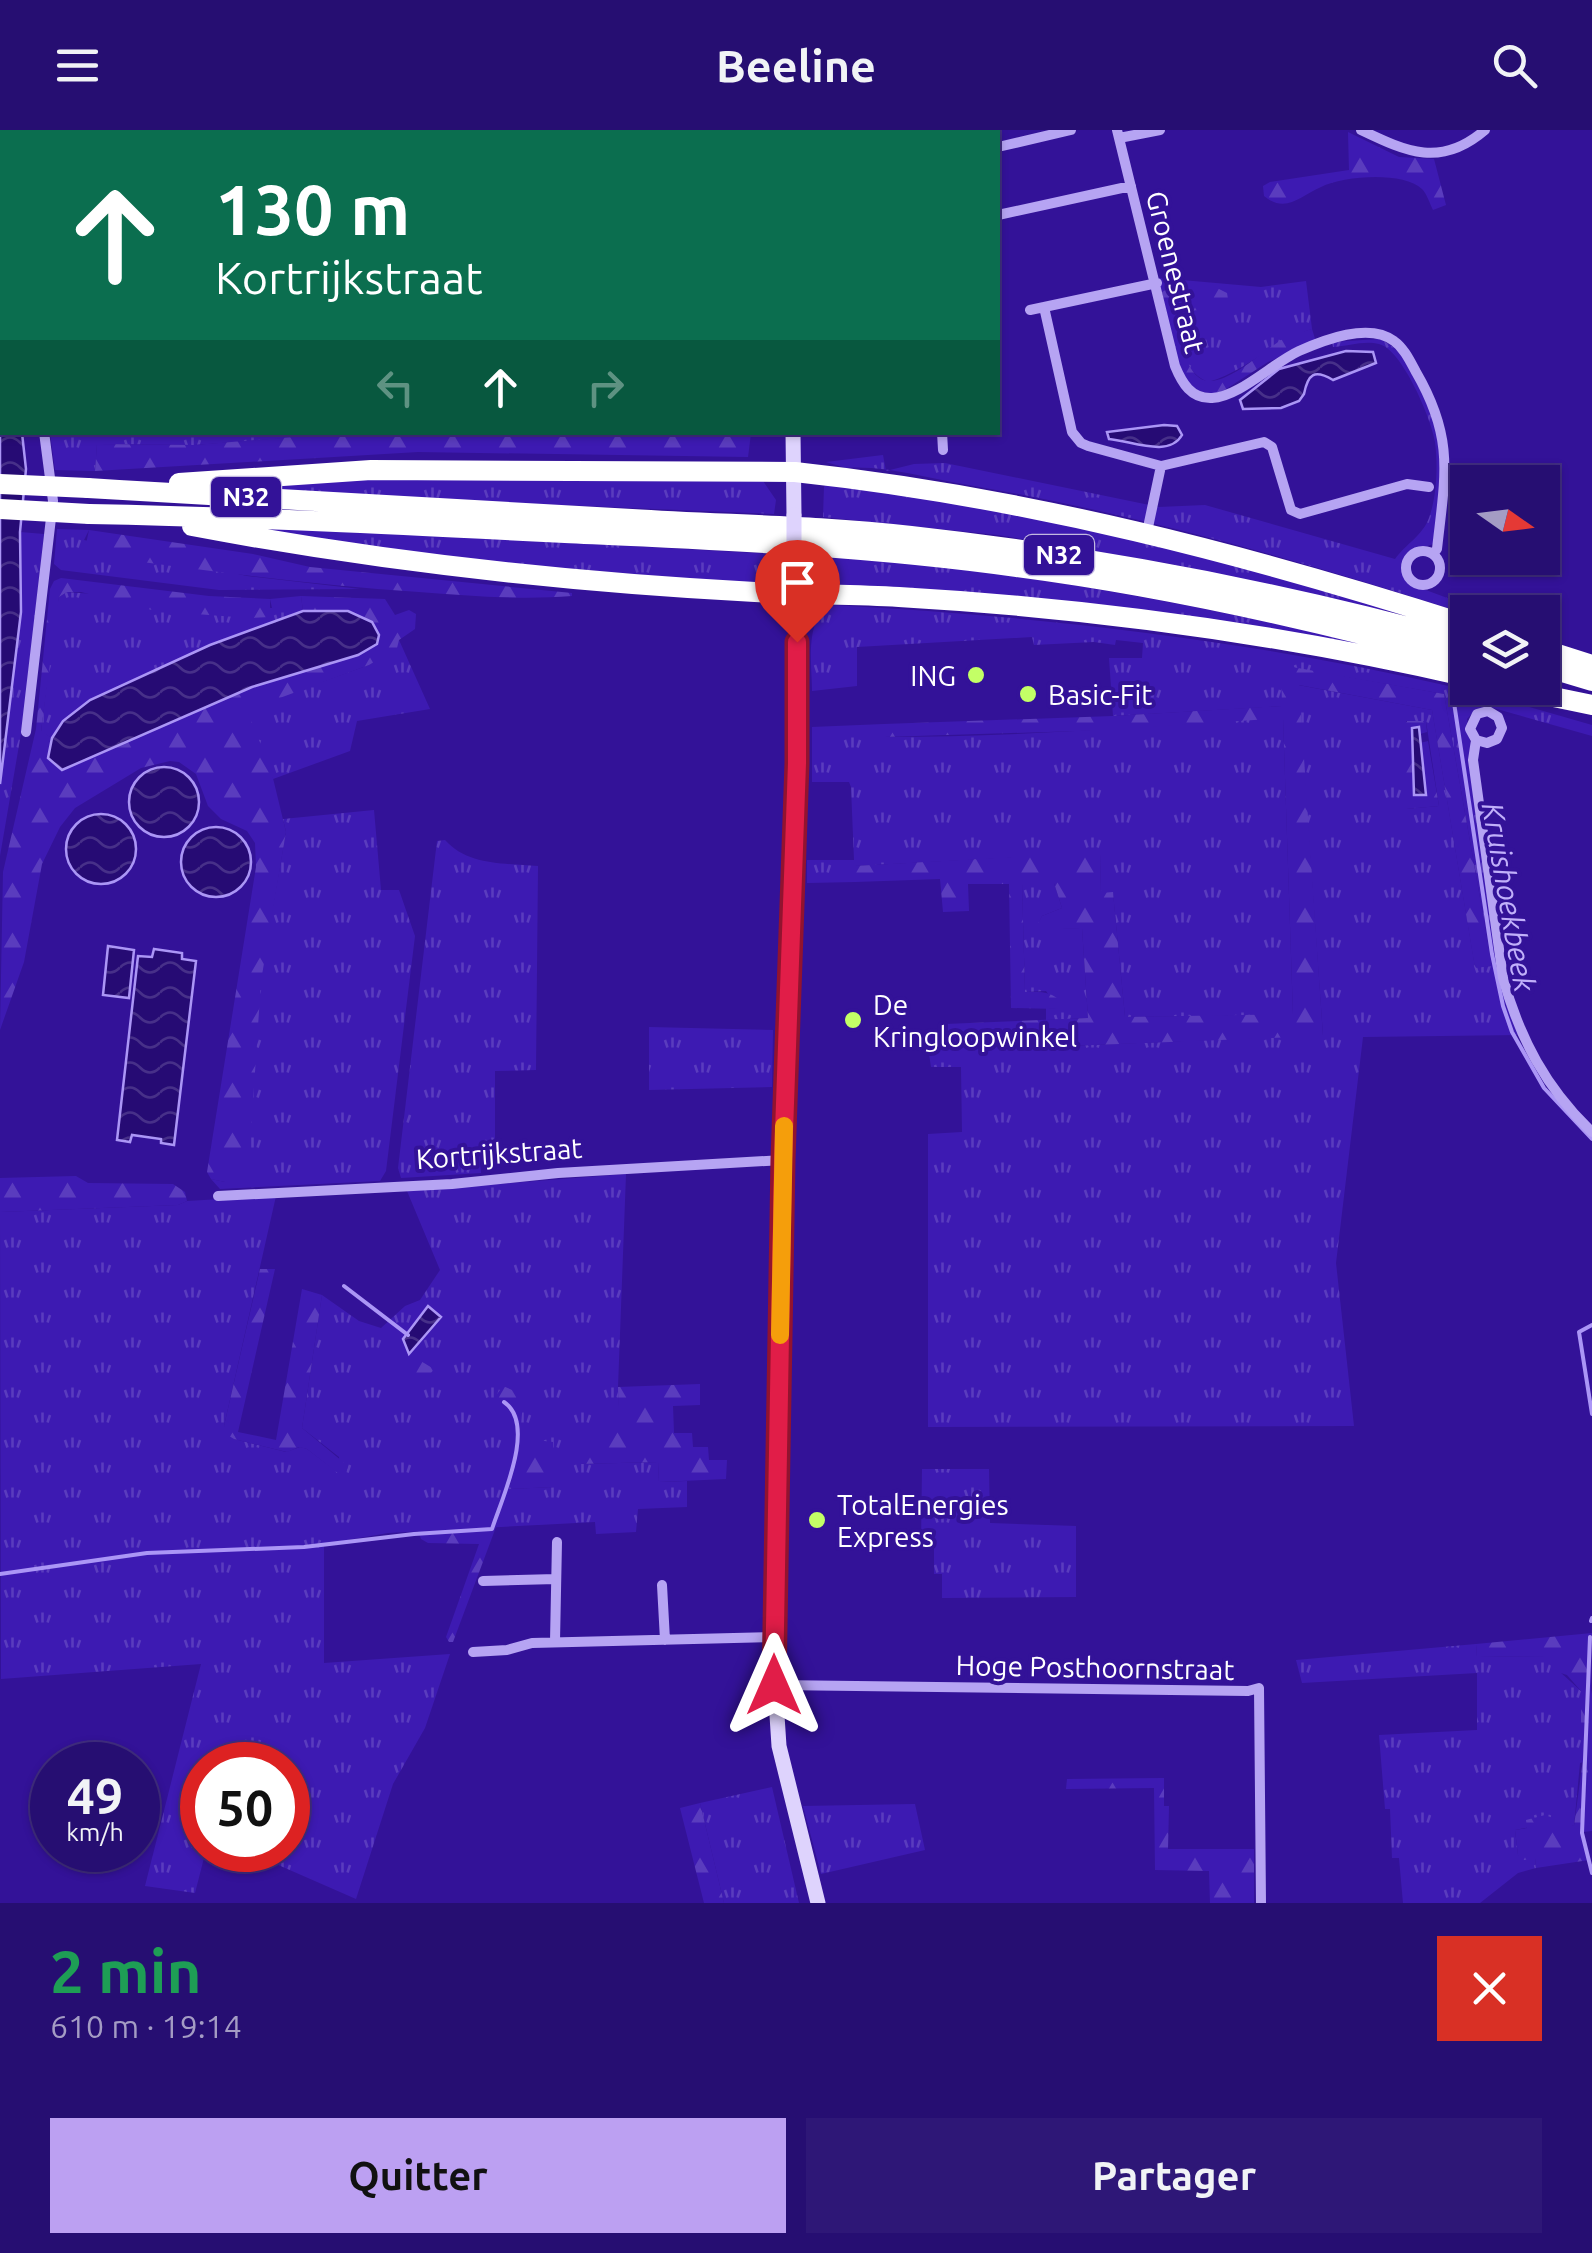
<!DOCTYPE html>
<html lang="fr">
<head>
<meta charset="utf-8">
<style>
	:root { --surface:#260e72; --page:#2e1777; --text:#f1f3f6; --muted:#a49cc4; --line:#422e84; --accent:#bca0f2 }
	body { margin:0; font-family:Ubuntu,sans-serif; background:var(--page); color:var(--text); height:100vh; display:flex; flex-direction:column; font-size:38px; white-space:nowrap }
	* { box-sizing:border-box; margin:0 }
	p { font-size:32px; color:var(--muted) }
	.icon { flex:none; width:55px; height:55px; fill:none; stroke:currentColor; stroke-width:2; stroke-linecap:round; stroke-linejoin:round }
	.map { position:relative; height:1773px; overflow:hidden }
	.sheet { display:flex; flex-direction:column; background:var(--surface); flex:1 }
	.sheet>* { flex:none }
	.top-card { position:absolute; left:0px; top:0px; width:1000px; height:305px; box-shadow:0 2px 8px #0004,0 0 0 2px var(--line); background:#0b6e4f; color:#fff; overflow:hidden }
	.needle { width:65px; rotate:104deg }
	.tools { position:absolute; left:1450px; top:335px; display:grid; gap:20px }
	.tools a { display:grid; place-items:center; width:110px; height:110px; border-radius:0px; background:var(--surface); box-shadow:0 2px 8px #0004,0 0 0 2px var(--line); font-size:50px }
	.speed { position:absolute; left:30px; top:1612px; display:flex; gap:20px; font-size:50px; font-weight:700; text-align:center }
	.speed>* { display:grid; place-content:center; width:130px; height:130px; border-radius:50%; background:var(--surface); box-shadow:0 2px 8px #0004,0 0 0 2px var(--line); line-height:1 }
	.speed small { font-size:25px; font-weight:400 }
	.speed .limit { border:15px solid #d22; background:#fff; color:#111 }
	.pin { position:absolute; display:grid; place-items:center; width:85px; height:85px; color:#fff; margin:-102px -42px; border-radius:50% 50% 50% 0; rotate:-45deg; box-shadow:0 0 10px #0007 }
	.pin .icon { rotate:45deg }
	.me { position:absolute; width:110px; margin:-55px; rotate:0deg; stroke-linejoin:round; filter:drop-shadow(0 0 8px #0008) }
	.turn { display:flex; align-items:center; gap:35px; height:210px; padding:0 50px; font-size:45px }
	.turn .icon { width:130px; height:130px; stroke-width:2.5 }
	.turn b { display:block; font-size:70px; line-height:85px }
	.lanes { display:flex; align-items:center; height:95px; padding:0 50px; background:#0003; justify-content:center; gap:50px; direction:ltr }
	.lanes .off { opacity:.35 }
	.round { display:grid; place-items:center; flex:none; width:105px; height:105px; border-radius:0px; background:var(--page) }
	.headline { display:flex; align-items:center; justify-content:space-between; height:170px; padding:0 50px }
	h1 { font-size:60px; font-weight:700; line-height:75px; color:#1e9e55 }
	.button { display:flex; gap:20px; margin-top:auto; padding:20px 50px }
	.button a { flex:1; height:115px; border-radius:0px; background:var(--accent); color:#111; font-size:40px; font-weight:700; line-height:115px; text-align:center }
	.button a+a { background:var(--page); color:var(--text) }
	header { display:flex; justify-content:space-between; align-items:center; height:130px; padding:0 50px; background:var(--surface); font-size:45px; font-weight:700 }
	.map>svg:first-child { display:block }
	.grass { fill:url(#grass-tufts); fill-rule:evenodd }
	.forest { fill:url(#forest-firs) }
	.water { fill:url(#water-waves); stroke:#ab96f6; stroke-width:2.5 }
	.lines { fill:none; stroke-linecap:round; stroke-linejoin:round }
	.stream { stroke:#ab96f6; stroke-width:4 }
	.street { stroke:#b6a4f3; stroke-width:10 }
	.secondary { stroke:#ded3fd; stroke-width:15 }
	.highway { stroke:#fff; stroke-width:20 }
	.secondary-bridge { stroke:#ded3fd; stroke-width:15 }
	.highway-bridge { stroke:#fff; stroke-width:20 }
	.route-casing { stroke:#92132f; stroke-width:25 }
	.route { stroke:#e11d48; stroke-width:18 }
	.slow { stroke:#f59e0b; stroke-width:18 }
	.poi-dot { fill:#c3ff66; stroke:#331298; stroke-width:4 }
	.labels { text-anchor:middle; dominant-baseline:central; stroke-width:8; stroke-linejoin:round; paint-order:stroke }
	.shield { fill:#331298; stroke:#c2b8e0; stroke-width:2.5 }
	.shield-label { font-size:25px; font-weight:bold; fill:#fff }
	.street-label { font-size:28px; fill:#fff; stroke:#331298 }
	.poi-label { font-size:28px; fill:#fff; stroke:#331298; text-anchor:start }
	.water-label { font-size:30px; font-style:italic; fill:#c1b0fa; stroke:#331298 }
</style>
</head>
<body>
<header><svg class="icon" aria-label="menu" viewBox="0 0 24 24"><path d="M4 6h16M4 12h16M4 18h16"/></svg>Beeline<svg class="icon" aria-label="search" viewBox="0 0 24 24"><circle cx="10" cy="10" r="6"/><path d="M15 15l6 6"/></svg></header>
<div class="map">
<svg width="1592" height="1773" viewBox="0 0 1592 1773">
	<defs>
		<pattern id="grass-tufts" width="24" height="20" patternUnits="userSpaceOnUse" patternTransform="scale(2.5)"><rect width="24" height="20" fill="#3d1ab2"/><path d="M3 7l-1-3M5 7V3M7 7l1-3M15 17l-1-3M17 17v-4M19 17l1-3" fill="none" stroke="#5a3cbe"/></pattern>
		<pattern id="forest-firs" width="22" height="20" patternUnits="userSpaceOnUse" patternTransform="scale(2.5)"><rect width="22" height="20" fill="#3d1ab2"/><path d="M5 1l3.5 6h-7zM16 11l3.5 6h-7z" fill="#5a3cbe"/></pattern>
		<pattern id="water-waves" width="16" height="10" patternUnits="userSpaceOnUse" patternTransform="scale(2.5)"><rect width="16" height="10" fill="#260b74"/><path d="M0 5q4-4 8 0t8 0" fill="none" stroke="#473089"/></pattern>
	</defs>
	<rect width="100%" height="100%" fill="#331298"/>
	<path class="grass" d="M 1159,148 L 1261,157 L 1306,151 L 1312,199 C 1272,211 1246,242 1208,252 C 1185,243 1173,209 1178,186 L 1194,182 L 1171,157 L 1162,162 Z
		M 1379,209 C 1399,217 1404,229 1415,247 C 1452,309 1440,346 1433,414 L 1409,423 L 1404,432 L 1404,447 L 1415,456 L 1485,482 L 1467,484 C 1305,432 1143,385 974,356 C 934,350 887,335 846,338 L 826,332 L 883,325 L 886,341 L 914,334 L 945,333 L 1159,377 L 1205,375 L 1395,429 C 1405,415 1423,405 1429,388 C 1437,366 1438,335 1435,312 C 1432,290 1402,219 1379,214 C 1365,210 1347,216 1333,217 L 1332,212 Z
		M 50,303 L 357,303 L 194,315 L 97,314 L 95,341 L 55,340 Z
		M 362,348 L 763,351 L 776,370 L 774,384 L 273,363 L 280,356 Z
		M 827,352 L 1122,401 L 1455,496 L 1166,433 L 998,405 L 823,387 L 824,357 Z
		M 268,396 L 772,424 L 771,445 L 765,455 L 468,430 L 275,402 Z
		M 57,399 L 89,400 L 84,410 L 247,446 L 360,459 L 219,460 L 61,440 L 54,434 Z
		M 20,402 L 44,404 L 23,592 L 0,726 L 0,654 L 21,482 Z
		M 819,426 C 1023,439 1220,479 1417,526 L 824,456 Z
		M 67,462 L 272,478 L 270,469 L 301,466 L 303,481 L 210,515 L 63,591 L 52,608 L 41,602 L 55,486 L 59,467 Z
		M 831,475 C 1040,486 1249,510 1453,557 C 1500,568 1546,582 1592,595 L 1592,606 L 1490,577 L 1475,580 L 1467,589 L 1484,715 L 1518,905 L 1363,907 L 1336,1133 L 1354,1296 L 928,1297 L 928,1004 L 962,1002 L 961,937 L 931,937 L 928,917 L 1068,916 L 1323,905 L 1298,555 L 1432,580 L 1475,837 L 1492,836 L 1444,564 L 1282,536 L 1283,576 L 1113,586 L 1109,528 L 1142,528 L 1143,513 L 1116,510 L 1115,515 L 1094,512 L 1034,515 L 1032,507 L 857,517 L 857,556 L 812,561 C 812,535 804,489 831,475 ZM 1406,591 L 1426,591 L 1439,676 L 1406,679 Z
		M 399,510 L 430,579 L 357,591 L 350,621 L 273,649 L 246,579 L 369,535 Z
		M 1283,587 L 1293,885 L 1125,887 L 1113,763 L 1101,764 L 1100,723 L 855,736 L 855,752 L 807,753 L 807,730 L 854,730 L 851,657 L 849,652 L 812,652 L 812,597 L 884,594 L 884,607 C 1017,607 1150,597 1283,587 Z
		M 374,680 L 381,760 L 399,760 L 415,806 L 386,1041 L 380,1051 L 220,1059 L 211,1049 L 225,1052 L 286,702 L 283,689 Z
		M 445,710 C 468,736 505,733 538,736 L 536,940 L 495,941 L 495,1030 L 480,1031 L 481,1043 L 401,1048 L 398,1038 L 437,711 Z
		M 1022,753 L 1054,753 L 1062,778 L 1042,786 L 1036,799 L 1082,798 L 1088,888 L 1046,890 L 1046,878 L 1059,879 L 1046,861 L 1025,862 Z
		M 649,897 L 773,900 L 772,957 L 649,960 Z
		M 626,1044 L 618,1257 L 620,1302 L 581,1334 L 658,1332 L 659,1352 L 687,1351 L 687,1377 L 638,1379 L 636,1402 L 596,1404 L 595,1392 L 388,1403 L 324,1414 L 324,1533 L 450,1524 L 425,1598 L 393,1654 L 356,1769 L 276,1734 L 233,1720 L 288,1720 L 288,1635 L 202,1635 L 202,1720 L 206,1720 L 195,1763 L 145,1756 L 201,1534 L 1,1549 L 0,1082 L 178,1075 L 187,1071 L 276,1066 L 224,1296 L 234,1309 L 286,1322 L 300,1317 L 307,1319 L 340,1344 L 339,1327 L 302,1298 L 322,1165 L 359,1191 L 381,1198 L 405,1176 L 420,1170 L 440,1140 L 407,1061 ZM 427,1177 L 441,1187 L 409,1223 L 403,1209 ZM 518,1325 L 554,1357 L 509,1359 Z
		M 922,1339 L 989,1339 L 990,1393 L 1076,1396 L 1076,1467 L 942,1468 L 942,1444 L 934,1444 L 934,1415 L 921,1416 Z
		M 1476,1514 L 1477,1527 L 1550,1526 L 1560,1542 L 1581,1561 L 1581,1618 L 1592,1559 L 1592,1701 L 1583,1702 L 1589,1630 L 1580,1633 L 1574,1696 L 1556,1692 L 1515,1700 L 1518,1725 L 1535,1728 L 1536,1738 L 1518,1743 L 1480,1773 L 1403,1773 L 1399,1728 L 1392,1728 L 1390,1679 L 1385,1679 L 1379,1605 L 1477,1600 L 1477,1543 L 1302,1553 L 1296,1530 Z
		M 772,1657 L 799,1773 L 724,1773 L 700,1673 Z
		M 915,1674 L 925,1720 L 821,1744 L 803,1676 Z"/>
	<path class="forest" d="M 95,0 L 620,0 L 620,2 L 81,2 Z
		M 1348,2 L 1399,27 L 1434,29 L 1446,75 L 1433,80 C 1430,74 1427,64 1422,59 C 1403,41 1343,46 1321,57 C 1300,66 1286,84 1264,66 L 1263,56 L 1270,52 L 1349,40 Z
		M 1190,156 L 1213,156 L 1227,163 L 1229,175 C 1213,181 1192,177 1178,186 C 1175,201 1180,218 1187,231 C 1191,240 1198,251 1209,251 C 1231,252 1264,220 1283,209 C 1291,204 1302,202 1312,199 L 1316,212 L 1268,232 L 1223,261 C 1173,277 1169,195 1162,162 L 1171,157 Z
		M 357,302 L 751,302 L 751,303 L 748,327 L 418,322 L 95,341 L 97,314 L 194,315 Z
		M 89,400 L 253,424 L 310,437 L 572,463 L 572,466 C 521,470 470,466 419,462 C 309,455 201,440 92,425 L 85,419 Z
		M 61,448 L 209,466 L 270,469 L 270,487 L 249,488 L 156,481 L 81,462 L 67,462 L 59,467 L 41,601 L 52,608 L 48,628 L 91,628 L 252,557 L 358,525 L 348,481 L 303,481 L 301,466 L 385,469 L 395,485 L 409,480 L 416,484 L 415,499 L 399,510 L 397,518 L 369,535 L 247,580 L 271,640 L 286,702 L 261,851 L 250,1018 L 239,1046 L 225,1052 L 211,1049 L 207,1042 L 256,737 L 255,713 L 247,701 L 221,689 L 208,676 L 196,644 L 179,632 L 170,631 L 141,638 L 75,678 L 60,697 L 42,734 L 24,832 L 0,900 L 3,742 L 36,599 L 50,459 L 54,451 Z
		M 1281,535 L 1444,564 L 1492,836 L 1475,838 L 1432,580 L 1299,555 L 1323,906 L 1068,916 L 945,916 L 946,894 L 1088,888 L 1082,798 L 1060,799 L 1048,806 L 1035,799 L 1042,786 L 1062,778 L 1054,753 L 1022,753 L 1025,862 C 1039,862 1053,860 1062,874 L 1059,879 L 1011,878 L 1009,754 L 968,754 L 969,781 L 943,782 L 940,749 L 855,752 L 854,736 L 1100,722 L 1101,763 L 1113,762 L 1125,887 L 1293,884 L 1283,588 L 1109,600 L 884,607 L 884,594 L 1113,586 L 1282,576 Z
		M 1407,591 L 1426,591 L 1427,602 L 1420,604 L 1419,597 L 1412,598 L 1426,664 L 1420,613 L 1428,611 L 1439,676 L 1406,679 L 1404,595 Z
		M 76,1046 L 88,1053 L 173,1054 L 185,1062 L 187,1071 L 178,1075 L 0,1082 L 0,1048 Z
		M 260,1139 L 275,1139 L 238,1302 L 276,1310 L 302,1159 L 322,1165 L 302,1298 L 348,1336 L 346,1343 L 339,1344 L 307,1319 L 299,1317 L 287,1322 L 234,1309 L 226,1304 L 224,1296 Z
		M 409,1224 L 434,1239 L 428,1247 L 389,1250 L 383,1240 C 388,1228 398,1228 409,1224 Z
		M 700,1254 L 700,1275 L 673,1276 L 674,1303 L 692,1303 L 693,1317 L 708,1317 L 709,1330 L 727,1330 L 726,1349 L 659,1352 L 658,1332 L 580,1334 L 580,1303 L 619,1302 L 618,1257 Z
		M 503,1256 L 524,1265 L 521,1293 L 491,1272 Z
		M 519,1308 L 553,1312 L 555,1357 L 509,1359 L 518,1325 Z
		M 496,1397 L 453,1512 L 449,1512 L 446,1507 L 479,1414 L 428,1413 L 421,1409 L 418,1401 Z
		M 1592,1503 L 1590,1623 L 1581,1623 L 1581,1561 L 1567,1545 L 1551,1540 L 1550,1526 L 1477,1527 L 1476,1514 Z
		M 1583,1629 L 1589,1630 L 1583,1702 L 1589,1730 L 1536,1738 L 1535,1728 L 1524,1730 L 1518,1725 L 1515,1700 L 1527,1698 L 1526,1690 L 1545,1685 L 1574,1696 Z
		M 1164,1648 L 1164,1676 L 1169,1676 L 1168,1719 L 1254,1719 L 1254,1773 L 1210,1773 L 1209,1741 L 1155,1740 L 1154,1658 L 1066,1659 L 1067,1649 Z
		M 700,1673 L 724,1773 L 704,1773 L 680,1678 Z"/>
	<path class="water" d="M 0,163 L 2,302 L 22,303 L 26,339 L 20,402 L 21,482 L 0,654 Z
		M 1346,221 L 1373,222 L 1376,233 L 1333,250 C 1314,239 1308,244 1304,264 L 1299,271 L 1281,278 L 1243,279 L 1240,270 L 1279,239 Z
		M 1164,295 L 1177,296 L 1182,305 C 1169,328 1132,311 1109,309 L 1107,302 Z
		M 303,481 L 348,481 L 372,492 L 379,505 L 377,514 L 358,525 L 252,557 L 62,640 L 48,628 L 52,608 L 63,591 L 90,570 L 210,515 Z
		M 1419,597 L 1426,665 L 1414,665 L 1412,598 Z
		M129 672a35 35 0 1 1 70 0a35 35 0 1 1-70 0Z
		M66 719a35 35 0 1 1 70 0a35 35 0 1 1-70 0Z
		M181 732a35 35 0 1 1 70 0a35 35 0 1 1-70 0Z
		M 108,816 L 134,820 L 129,868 L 103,865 Z
		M 154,819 L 182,823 L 182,829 L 196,831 L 174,1015 L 161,1013 L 161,1009 L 132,1005 L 130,1012 L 117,1010 L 138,826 L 152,827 Z
		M 428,1176 L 441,1187 L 409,1224 L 403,1209 Z"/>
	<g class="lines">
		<path class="stream" d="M 1453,566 L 1492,824 L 1503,876 L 1512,902 L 1544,958 L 1592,1009
			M 344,1156 L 408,1205
			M 1592,1195 L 1579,1202 L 1592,1284
			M 0,1444 L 147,1423 L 304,1417 L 414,1404 L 492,1399 C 502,1368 537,1294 504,1272
			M 1591,1491 L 1592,1488
			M 1590,1507 L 1582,1703 L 1592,1743"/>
		<path class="street" d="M 1117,0 L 1175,236 C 1182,253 1191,269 1212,268 C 1239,267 1273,233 1299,221 C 1324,210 1369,192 1394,211 C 1404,218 1410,231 1416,242 C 1455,309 1445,346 1437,419 L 1433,424
			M 1361,0 C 1407,22 1441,38 1485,0
			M 1119,8 L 1160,0
			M 998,17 L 1071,0
			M 0,64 L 2,74
			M 998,85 L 1131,56
			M 1044,177 L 1072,302 L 1081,313 L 1088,316 L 1161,336 L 1264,312 L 1272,317 L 1291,380 L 1300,384 L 1407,354 L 1429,357
			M 1030,180 L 1157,153
			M 942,302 L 943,320
			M 1147,402 L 1161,336
			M1406 438a17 17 0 1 1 34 0a17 17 0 1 1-34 0Z
			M 26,602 L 53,371 L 44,302
			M 1476,610 L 1487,613 L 1497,609 L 1502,598 L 1498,587 L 1488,581 L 1477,584 L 1470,599 L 1476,610 L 1473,630 L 1503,848 C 1520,909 1546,958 1592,1002
			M 218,1066 L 452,1054 L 558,1043 L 783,1030
			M 483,1451 L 556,1449
			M 662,1455 L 665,1510
			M 555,1511 L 557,1412
			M 473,1522 L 507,1520 L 532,1513 L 774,1507
			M 775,1555 L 1248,1561 L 1259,1558 L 1261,1773"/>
		<path class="secondary" d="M 789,2 L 789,0
			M 793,302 L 794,385
			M 794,425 L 798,498 L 797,633 L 783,1030 L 775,1555 L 779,1616 L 818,1773"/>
		<path class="highway" d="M 179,353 L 371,340 L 795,342 C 1027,367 1246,424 1468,495
			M 88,358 C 269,369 450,379 632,389 C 725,395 818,395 911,406 C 1100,427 1285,462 1468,513
			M 89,384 C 248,387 406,395 565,403 C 716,410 867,416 1017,437 C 1169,457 1319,491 1468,532
			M 192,396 C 377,431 566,452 755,462 C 803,465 851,464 899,467 C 1090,478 1281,504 1468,547
			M 1542,519 L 1592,535
			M 1542,536 L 1592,551
			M 1510,558 L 1592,575"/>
		<path class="secondary-bridge" d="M 794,385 L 794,425"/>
		<path class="highway-bridge" d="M 0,354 L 88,358
			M 0,379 L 89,384"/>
	</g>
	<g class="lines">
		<g class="route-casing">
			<path id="route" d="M 774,1555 L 783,1030 L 797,633 L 797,512"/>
		</g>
		<use href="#route" class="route"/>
		<path class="slow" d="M 780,1205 L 784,996"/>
	</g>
	<g class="poi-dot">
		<circle cx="976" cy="545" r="10"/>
		<circle cx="1028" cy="564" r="10"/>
		<circle cx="853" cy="890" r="10"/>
		<circle cx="817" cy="1390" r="10"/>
	</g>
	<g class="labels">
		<g class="shield">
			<rect x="211" y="347" width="70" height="40" rx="8"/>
			<rect x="1024" y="405" width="70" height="40" rx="8"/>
		</g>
		<g class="shield-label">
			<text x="246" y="367">N32</text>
			<text x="1059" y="425">N32</text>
		</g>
		<g class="street-label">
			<text transform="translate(1176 142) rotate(76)">Groenestraat</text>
			<text transform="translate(499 1023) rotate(-4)">Kortrijkstraat</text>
			<text transform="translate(1095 1537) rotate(1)">Hoge Posthoornstraat</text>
		</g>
		<g class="poi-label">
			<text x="956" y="545" text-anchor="end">ING</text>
			<text x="1048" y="564">Basic-Fit</text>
			<text x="873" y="874">De<tspan x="873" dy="32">Kringloopwinkel</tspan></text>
			<text x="837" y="1374">TotalEnergies<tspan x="837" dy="32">Express</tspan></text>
		</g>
		<g class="water-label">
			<text transform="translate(1509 767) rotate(80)">Kruishoekbeek</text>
		</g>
	</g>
</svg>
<div class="tools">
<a><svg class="needle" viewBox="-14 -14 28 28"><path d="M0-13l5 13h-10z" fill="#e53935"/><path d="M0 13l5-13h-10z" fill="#a49cc4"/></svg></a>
<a><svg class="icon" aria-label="layers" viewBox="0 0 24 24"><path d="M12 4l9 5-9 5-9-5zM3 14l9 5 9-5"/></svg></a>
</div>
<div class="speed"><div>49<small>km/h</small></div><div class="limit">50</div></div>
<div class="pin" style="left:797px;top:512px;background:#d93025"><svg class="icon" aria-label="arrive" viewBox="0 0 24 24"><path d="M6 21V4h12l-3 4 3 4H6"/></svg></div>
<svg class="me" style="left:774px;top:1555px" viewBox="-20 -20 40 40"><path d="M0-17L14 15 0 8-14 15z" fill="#e11d48" stroke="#fff" stroke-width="4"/></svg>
<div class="top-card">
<div class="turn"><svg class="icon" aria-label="ahead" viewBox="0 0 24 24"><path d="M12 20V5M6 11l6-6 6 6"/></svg><div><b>130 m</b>Kortrijkstraat</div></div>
<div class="lanes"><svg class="icon off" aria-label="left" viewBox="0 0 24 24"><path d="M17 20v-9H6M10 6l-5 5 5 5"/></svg><svg class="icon" aria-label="ahead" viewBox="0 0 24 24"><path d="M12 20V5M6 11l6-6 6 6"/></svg><svg class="icon off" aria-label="right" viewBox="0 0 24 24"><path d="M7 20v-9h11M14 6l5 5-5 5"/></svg></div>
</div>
</div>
<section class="sheet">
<div class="headline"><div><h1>2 min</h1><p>610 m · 19:14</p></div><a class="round" style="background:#d93025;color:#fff"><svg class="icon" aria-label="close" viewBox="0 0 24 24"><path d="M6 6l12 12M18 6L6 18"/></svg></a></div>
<div class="button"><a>Quitter</a><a>Partager</a></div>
</section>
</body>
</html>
